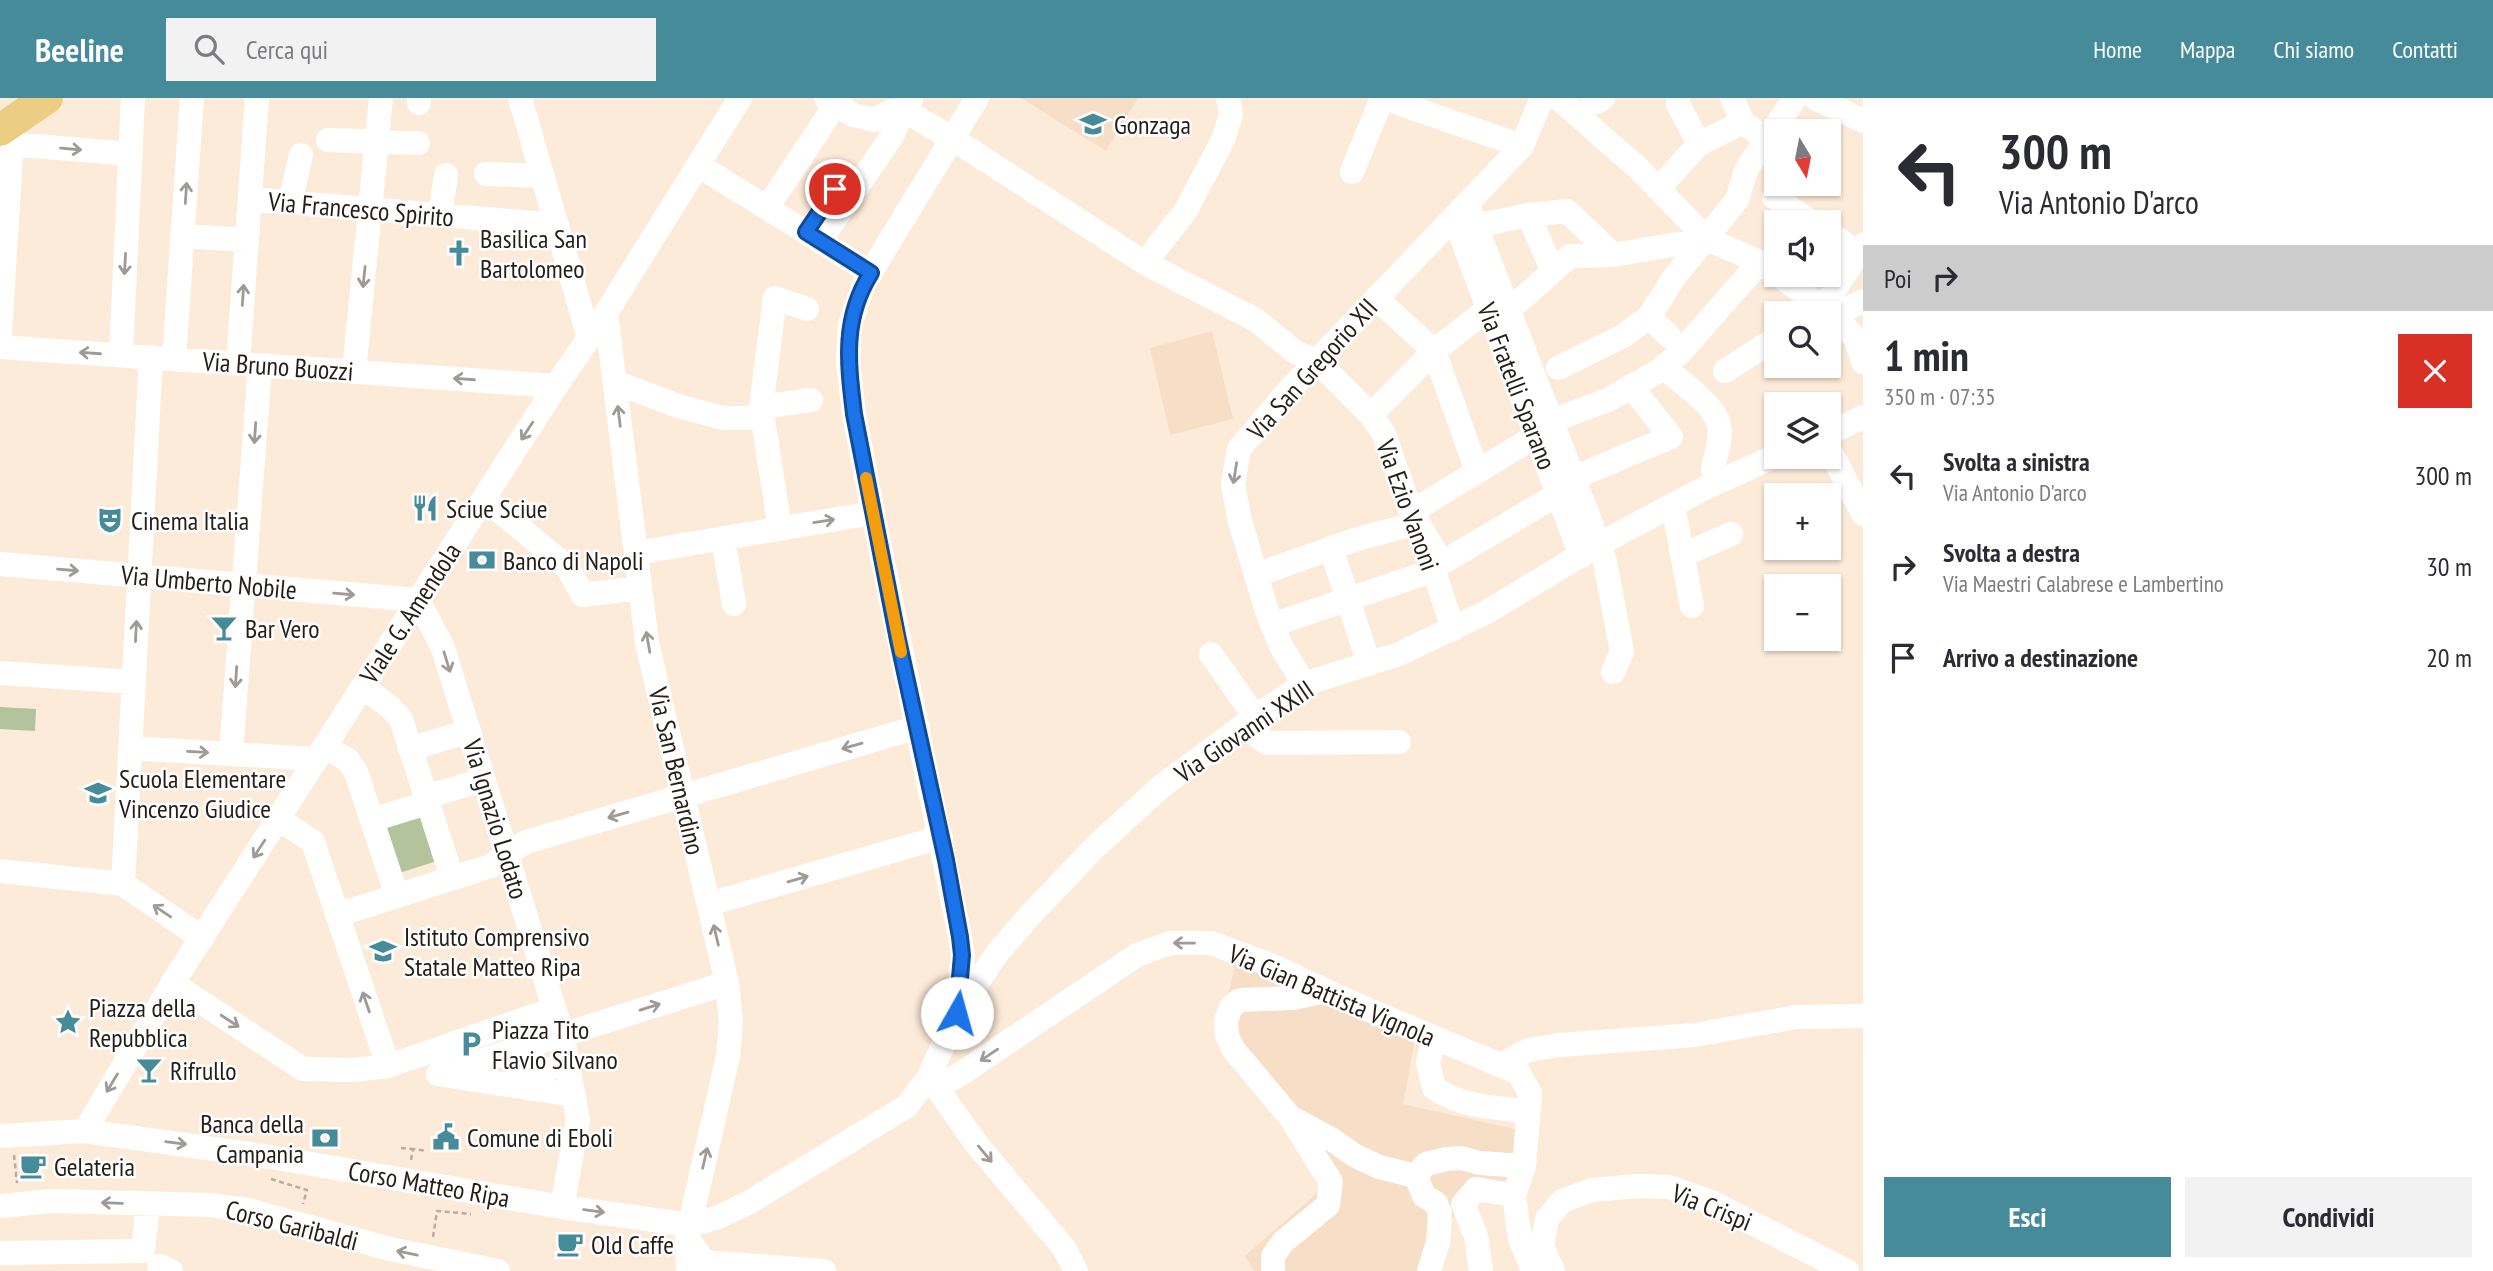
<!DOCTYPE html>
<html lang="it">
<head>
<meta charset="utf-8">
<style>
	:root { --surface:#fff; --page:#f2f2f3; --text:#2b2b33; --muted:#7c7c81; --accent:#468b99 }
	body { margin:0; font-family:"PT Sans Narrow",sans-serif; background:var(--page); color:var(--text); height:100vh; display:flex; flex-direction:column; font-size:26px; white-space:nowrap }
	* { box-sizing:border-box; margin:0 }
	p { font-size:23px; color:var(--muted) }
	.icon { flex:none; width:38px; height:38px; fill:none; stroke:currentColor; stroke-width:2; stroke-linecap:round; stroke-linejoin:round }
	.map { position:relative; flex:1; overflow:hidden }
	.details { display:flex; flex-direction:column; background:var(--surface); width:630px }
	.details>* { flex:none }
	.hud { background:#fff; color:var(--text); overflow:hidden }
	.needle { width:46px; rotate:170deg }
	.controls { position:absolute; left:1764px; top:21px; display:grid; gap:14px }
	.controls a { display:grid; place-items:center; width:77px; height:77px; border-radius:0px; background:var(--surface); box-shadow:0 2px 5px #0004; font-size:35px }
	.pin { position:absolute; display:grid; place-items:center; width:60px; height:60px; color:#fff; margin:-30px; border:4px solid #fff; border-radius:50%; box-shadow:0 2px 7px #0007 }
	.me { position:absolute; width:77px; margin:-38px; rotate:7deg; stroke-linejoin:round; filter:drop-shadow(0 0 5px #0008) }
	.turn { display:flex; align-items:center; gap:24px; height:147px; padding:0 21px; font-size:32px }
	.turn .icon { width:91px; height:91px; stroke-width:2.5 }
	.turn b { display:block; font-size:49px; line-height:60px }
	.then { display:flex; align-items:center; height:66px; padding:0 21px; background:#0003; gap:14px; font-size:26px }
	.round { display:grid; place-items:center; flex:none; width:74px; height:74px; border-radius:0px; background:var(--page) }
	.headline { display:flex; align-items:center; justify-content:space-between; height:119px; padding:0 21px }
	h1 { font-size:42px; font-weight:700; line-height:52px }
	.action { display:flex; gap:14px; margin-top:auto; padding:14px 21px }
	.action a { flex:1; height:80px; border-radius:0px; background:var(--accent); color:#fff; font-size:28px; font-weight:700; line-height:80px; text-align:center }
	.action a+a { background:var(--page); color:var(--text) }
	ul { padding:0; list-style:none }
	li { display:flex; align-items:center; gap:21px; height:91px; padding:0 21px }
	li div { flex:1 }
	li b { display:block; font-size:26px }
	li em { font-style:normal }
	header { display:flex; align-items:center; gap:42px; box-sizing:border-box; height:98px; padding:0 35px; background:var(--accent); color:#fff }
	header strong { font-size:33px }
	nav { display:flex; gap:38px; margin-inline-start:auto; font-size:24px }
	.search { width:490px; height:63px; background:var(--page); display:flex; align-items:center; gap:18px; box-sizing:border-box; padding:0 24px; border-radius:0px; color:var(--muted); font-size:26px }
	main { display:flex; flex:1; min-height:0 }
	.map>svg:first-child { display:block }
	.built { fill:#f6dec7 }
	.green { fill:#b3c49d }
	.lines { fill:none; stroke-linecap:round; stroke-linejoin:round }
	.path { stroke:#baac9e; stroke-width:2.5; stroke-dasharray:5 3.5; stroke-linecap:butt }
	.minor { stroke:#fff; stroke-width:24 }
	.major { stroke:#ecce83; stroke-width:32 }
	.oneway { stroke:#9d9a97 }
	.route-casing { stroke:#114b97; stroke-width:18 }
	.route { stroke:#1a73e8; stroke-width:12 }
	.slow { stroke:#f59e0b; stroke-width:12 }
	.labels { text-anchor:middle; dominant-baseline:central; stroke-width:5; stroke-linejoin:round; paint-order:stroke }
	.poi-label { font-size:26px; fill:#251e18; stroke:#fff; text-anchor:start }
	.street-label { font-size:26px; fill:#251e18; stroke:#fff }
</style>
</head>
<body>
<header>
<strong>Beeline</strong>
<div class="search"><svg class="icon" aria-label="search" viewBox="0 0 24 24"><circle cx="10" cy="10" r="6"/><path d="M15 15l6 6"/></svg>Cerca qui</div>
<nav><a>Home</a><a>Mappa</a><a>Chi siamo</a><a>Contatti</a></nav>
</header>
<main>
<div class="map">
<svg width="1863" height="1173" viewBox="0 0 1863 1173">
	<rect width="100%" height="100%" fill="#fdebda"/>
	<path class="built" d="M 1021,0 L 1138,0 L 1106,53 Z
		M 1212,233 L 1233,321 L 1170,337 L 1150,250 Z
		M 1236,862 L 1415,941 L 1403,1006 L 1519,1032 L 1508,1090 L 1469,1081 L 1438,1154 L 1434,1173 L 1254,1173 L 1245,1158 L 1324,1089 L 1219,939 Z"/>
	<path class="green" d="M 0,609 L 36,611 L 35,633 L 0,631 Z
		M 422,712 L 437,763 L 396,776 L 380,725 Z"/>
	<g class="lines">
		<path class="path" d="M 401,1050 L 413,1051
			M 14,1057 L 17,1085
			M 411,1062 L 413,1051 L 427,1053
			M 271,1081 L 307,1092 L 303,1106
			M 433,1139 L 437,1113 L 471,1116"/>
		<path class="minor" d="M 419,0 L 419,5
			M 520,0 L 589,240
			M 826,0 L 853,17 L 874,22 L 892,13 L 903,12 L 953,41 L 1145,165 L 1256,222 L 1295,254 L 1317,263 L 1371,317 L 1384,336 L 1411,414 L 1418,425 L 1453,531
			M 1383,0 L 1522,48
			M 1558,0 L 1639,71 L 1707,141 L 1760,164 L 1834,217 L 1856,241 L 1863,264
			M 1593,0 L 1597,4 L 1603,0
			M 1732,0 L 1743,24 L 1765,41
			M 1815,0 L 1863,23
			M 328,42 L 418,45
			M 11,46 L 131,56
			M 1699,46 L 1743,24
			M 698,67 L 871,175
			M 1352,74 L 1382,0
			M 486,76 L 542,78
			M 1658,91 L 1699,46 L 1678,6 L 1678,0
			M 1774,99 L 1812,124
			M 250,101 L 557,127
			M 290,105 L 301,57
			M 1467,105 L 1592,428
			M 767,110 L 840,0
			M 440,117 L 446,77
			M 1528,117 L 1553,173
			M 1454,119 L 1581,458
			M 1475,128 L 1528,117 L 1567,113 L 1613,157
			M 1829,135 L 1858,155
			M 183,138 L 247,142
			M 820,143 L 892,38 L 903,12 L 911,1
			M 1145,165 L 1186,112 L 1223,42 L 1231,16 L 1228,0
			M 1376,200 L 1434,253 L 1477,373
			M 1508,213 L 1570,158 L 1613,157 L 1707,141
			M 606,215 L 647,545 L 727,885 L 731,924 L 728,958 L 687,1139 L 688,1173
			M 1814,215 L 1823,210 L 1863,147
			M 1834,217 L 1863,203
			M 1649,219 L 1669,238
			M 0,236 L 13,23
			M 0,249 L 556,288
			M 121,257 L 133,0
			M 174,261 L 192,0
			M 238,265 L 257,0
			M 1663,269 C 1679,282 1710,304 1718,323 C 1723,336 1716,357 1713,371
			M 1558,270 L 1623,238 L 1649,219 L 1675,178 L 1737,102 L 1746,72 L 1795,0
			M 1725,273 L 1776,240
			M 354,274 L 381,0
			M 615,284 L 678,308 L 723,320 L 755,320 L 761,309 L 811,302
			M 1371,317 L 1434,253 L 1488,211
			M 1551,323 L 1608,302 L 1657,274 L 1678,257 L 1760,164
			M 1829,335 L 1863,319
			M 1829,351 L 1863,416
			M 1573,380 L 1671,339 L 1631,288
			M 484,400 L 567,469 L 583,497 L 640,490
			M 1673,407 L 1692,508
			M 1411,414 L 1536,338
			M 780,431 L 761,309 L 775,200 L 807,211
			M 723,440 L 734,506
			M 1599,446 L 1605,464 L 1622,554 L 1613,574
			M 1331,450 L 1369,566
			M 636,455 L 873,415
			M 1683,457 L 1731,436
			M 0,466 L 418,502 L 443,550 L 562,936 L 578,1022 L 562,1109
			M 1256,477 L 1357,441 L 1418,425 L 1442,465 L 1558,396
			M 1272,527 L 1432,473
			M 1211,556 L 1255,619
			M 0,575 L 134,584
			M 1304,586 L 1282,550 L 1267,513 L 1239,420 L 1233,385 L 1239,351 L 1290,291 L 1522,48 L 1542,0
			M 363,589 L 390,609 L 401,621 L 452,780
			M 1244,628 L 1267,645 L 1399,644
			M 325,649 L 348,662 L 356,674 L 397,798
			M 130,650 L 317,661
			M 410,651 L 469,633
			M 231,656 L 260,267
			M 425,699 L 483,682
			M 279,721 L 313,744 L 388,968
			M 372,722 L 427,705
			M 0,773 L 123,786 L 202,840
			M 123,786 L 151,259
			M 709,806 L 941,739
			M 337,817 L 491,768 L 507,755 L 526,744 L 918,629
			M 172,885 L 303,971 L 353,972 L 388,968 L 554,911
			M 1327,893 L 1293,900 L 1240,902 L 1231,909 L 1226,923 L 1227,938 L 1234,952 L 1290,1019 L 1331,1041 L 1354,1057 L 1379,1069 L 1416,1078 L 1426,1066 L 1447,1061 L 1461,1060 L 1480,1065 L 1524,1068
			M 957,911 L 963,857 L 960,839 L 873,415 L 854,316 L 848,263 L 850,227 L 864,185 L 977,0
			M 1434,940 L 1428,965 L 1434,990 C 1464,1010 1493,1009 1528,1013
			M 1502,966 L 1529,952 L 1559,947 L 1695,937 L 1796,919 L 1863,918
			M 438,976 L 727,885
			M 444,977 L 573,997
			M 929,979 L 978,1048 L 1064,1150 L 1076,1173
			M 508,985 L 567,965
			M 936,990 L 959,977 L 1137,857 L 1170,845 L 1211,845 L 1268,866 L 1359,908 L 1519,975 L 1530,996 L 1524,1068 L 1514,1097 L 1520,1140 L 1533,1173
			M 85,1033 L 177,878 L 556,288 L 606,215 L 740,0
			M 0,1038 L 85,1033 L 271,1059 L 562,1109 L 690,1127 L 716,1120 L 748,1105 L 907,1008 L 929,979 L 957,915 L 998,854 L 1034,813 L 1096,748 L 1162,688 L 1255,619 L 1304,586 L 1399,556 L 1487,514 L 1599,446 L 1707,389 L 1776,358
			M 1416,1078 L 1424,1098 L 1436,1105 L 1440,1115 L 1438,1144 L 1429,1173
			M 0,1108 L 52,1103 L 210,1107 L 248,1112 L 390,1151 L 498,1173
			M 687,1139 L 704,1164 L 824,1173
			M 0,1155 L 143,1153 L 148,1106
			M 159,1168 L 171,1173
			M 1273,1173 L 1273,1158 L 1283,1144 L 1328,1107 L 1331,1084 L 1290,1019
			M 1481,1173 L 1476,1138 L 1463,1106 L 1476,1091 L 1514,1097
			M 1553,1173 L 1542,1148 L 1547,1121 L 1562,1103 L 1592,1092 L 1638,1088 L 1669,1089 L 1711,1104 L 1847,1173"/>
		<path class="major" d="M 0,32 L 47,0"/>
	</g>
	<defs><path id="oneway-shaft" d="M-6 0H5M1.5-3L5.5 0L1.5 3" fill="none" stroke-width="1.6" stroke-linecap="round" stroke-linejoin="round" transform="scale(1.75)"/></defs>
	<g class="oneway">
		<use href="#oneway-shaft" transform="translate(71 51) rotate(5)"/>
		<use href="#oneway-shaft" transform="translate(186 95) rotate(-86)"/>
		<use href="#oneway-shaft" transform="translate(125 166) rotate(93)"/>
		<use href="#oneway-shaft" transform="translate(364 179) rotate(96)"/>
		<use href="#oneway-shaft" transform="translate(243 197) rotate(-86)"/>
		<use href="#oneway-shaft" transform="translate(90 255) rotate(-176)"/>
		<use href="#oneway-shaft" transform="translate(464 281) rotate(-176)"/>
		<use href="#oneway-shaft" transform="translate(619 318) rotate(-97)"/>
		<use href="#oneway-shaft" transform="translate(527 333) rotate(123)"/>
		<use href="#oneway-shaft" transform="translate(255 335) rotate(94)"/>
		<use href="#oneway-shaft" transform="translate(1235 375) rotate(99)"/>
		<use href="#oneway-shaft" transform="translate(824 423) rotate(-9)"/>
		<use href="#oneway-shaft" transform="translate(68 472) rotate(5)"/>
		<use href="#oneway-shaft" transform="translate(344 496) rotate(5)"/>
		<use href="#oneway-shaft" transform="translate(136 533) rotate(-87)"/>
		<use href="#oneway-shaft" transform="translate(648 544) rotate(-100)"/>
		<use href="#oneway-shaft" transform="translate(447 564) rotate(73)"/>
		<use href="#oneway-shaft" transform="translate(236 579) rotate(94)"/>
		<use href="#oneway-shaft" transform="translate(852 648) rotate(164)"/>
		<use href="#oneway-shaft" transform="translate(198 654) rotate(3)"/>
		<use href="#oneway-shaft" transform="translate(618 717) rotate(164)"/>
		<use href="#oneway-shaft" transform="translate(259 751) rotate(123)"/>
		<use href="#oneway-shaft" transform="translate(798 781) rotate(-16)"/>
		<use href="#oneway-shaft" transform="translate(162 813) rotate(-146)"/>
		<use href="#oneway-shaft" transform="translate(716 837) rotate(-103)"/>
		<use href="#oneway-shaft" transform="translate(1184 845) rotate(-179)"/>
		<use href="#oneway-shaft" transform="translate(366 904) rotate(-109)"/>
		<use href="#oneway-shaft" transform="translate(650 909) rotate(-17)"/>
		<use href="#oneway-shaft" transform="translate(230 923) rotate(33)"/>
		<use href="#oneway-shaft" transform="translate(989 957) rotate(146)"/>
		<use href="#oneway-shaft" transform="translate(112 985) rotate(121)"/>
		<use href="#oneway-shaft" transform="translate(176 1045) rotate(8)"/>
		<use href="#oneway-shaft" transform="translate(985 1056) rotate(50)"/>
		<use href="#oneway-shaft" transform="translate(705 1060) rotate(-77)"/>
		<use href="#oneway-shaft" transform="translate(112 1105) rotate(-178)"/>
		<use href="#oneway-shaft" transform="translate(594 1113) rotate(8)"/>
		<use href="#oneway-shaft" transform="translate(407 1155) rotate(-168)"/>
	</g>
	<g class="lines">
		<g class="route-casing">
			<path id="route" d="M 835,91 L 806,134 L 871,175 C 842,221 848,265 854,316 L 898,542 L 946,762 L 960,839 L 962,857 L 957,915"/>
		</g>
		<use href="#route" class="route"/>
		<path class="slow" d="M 866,380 L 901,554"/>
	</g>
	<defs>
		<g id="school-bare" transform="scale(2.1)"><path d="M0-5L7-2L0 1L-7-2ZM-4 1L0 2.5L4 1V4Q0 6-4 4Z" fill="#468b99" stroke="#fff" stroke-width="2.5" paint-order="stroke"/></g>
		<g id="church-bare" transform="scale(2.1)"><path d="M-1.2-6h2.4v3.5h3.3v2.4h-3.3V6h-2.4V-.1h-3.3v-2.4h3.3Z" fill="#468b99" stroke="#fff" stroke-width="2.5" paint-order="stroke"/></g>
		<g id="restaurant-bare" transform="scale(2.1)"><path d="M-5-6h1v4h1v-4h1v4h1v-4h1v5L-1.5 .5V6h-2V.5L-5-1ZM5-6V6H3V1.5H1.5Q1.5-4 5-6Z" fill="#468b99" stroke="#fff" stroke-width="2.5" paint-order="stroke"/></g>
		<g id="theatre-bare" transform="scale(2.1)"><path d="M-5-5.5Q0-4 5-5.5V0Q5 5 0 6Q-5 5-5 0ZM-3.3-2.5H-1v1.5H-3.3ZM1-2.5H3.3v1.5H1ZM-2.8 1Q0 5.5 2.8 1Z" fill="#468b99" stroke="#fff" stroke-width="2.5" paint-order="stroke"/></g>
		<g id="bank-bare" transform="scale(2.1)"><path d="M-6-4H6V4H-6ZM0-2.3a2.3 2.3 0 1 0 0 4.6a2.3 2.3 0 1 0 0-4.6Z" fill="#468b99" stroke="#fff" stroke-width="2.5" paint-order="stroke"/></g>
		<g id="bar-bare" transform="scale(2.1)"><path d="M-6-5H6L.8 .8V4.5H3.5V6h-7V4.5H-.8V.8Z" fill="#468b99" stroke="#fff" stroke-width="2.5" paint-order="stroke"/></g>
		<g id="sight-bare" transform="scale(2.1)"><path d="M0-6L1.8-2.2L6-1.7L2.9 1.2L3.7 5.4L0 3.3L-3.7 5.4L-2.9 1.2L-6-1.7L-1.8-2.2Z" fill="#468b99" stroke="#fff" stroke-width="2.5" paint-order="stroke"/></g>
		<g id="parking-bare" transform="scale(2.1)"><path d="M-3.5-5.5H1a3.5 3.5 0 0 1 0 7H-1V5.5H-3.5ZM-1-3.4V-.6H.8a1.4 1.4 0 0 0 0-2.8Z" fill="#468b99" stroke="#fff" stroke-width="2.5" paint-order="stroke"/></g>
		<g id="civic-bare" transform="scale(2.1)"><path d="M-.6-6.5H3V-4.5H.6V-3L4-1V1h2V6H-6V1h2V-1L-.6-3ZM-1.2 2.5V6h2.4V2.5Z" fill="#468b99" stroke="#fff" stroke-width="2.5" paint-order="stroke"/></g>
		<g id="cafe-bare" transform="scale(2.1)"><path d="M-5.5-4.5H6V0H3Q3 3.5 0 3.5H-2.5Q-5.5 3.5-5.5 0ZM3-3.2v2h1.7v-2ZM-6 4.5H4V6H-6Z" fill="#468b99" stroke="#fff" stroke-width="2.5" paint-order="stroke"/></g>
	</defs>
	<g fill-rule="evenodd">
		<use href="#school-bare" x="1093" y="26"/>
		<use href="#church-bare" x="459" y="155"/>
		<use href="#restaurant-bare" x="425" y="410"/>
		<use href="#theatre-bare" x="110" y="422"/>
		<use href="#bank-bare" x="482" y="462"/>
		<use href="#bar-bare" x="224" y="530"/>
		<use href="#school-bare" x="98" y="695"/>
		<use href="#school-bare" x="383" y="853"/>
		<use href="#sight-bare" x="68" y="924"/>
		<use href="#parking-bare" x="471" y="946"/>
		<use href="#bar-bare" x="149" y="972"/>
		<use href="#civic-bare" x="446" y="1039"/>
		<use href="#bank-bare" x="325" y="1040"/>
		<use href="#cafe-bare" x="33" y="1068"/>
		<use href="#cafe-bare" x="570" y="1146"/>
	</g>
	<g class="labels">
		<g class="poi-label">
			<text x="1114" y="26">Gonzaga</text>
			<text x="480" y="140">Basilica San<tspan x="480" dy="30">Bartolomeo</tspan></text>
			<text x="446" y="410">Sciue Sciue</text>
			<text x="131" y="422">Cinema Italia</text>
			<text x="503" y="462">Banco di Napoli</text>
			<text x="245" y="530">Bar Vero</text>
			<text x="119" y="680">Scuola Elementare<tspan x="119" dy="30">Vincenzo Giudice</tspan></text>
			<text x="404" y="838">Istituto Comprensivo<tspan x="404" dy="30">Statale Matteo Ripa</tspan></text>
			<text x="89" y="909">Piazza della<tspan x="89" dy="30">Repubblica</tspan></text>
			<text x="492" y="931">Piazza Tito<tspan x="492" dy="30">Flavio Silvano</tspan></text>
			<text x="170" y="972">Rifrullo</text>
			<text x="304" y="1025" text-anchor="end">Banca della<tspan x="304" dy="30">Campania</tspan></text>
			<text x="467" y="1039">Comune di Eboli</text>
			<text x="54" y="1068">Gelateria</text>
			<text x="591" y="1146">Old Caffe</text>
		</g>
		<g class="street-label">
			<text transform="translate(361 111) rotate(5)">Via Francesco Spirito</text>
			<text transform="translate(278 268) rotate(4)">Via Bruno Buozzi</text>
			<text transform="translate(1312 271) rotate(-48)">Via San Gregorio XII</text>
			<text transform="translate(1517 288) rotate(69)">Via Fratelli Sparano</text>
			<text transform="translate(1408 407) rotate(70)">Via Ezio Vanoni</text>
			<text transform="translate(209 484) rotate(5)">Via Umberto Nobile</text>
			<text transform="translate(410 515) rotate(-57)">Viale G. Amendola</text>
			<text transform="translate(1244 633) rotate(-34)">Via Giovanni XXIII</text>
			<text transform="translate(677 673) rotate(77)">Via San Bernardino</text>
			<text transform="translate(496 721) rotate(73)">Via Ignazio Lodato</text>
			<text transform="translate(1332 897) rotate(23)">Via Gian Battista Vignola</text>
			<text transform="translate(429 1086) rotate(10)">Corso Matteo Ripa</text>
			<text transform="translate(1712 1109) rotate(22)">Via Crispi</text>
			<text transform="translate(292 1127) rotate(14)">Corso Garibaldi</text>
		</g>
	</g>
</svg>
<div class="controls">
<a><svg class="needle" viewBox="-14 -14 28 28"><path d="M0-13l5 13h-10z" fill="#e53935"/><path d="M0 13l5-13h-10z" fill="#7c7c81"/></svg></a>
<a><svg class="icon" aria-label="sound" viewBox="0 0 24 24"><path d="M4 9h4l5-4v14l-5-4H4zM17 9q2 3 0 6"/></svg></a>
<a><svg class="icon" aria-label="search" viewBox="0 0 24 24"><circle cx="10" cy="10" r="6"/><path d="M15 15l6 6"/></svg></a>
<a><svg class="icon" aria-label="layers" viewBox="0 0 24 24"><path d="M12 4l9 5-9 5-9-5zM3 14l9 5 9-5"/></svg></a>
<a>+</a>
<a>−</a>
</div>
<div class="pin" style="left:835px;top:91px;background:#d93025"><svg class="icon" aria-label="arrive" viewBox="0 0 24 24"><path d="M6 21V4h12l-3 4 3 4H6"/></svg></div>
<svg class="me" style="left:957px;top:915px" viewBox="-20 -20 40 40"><circle r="19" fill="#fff"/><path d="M0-13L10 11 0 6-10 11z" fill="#1a73e8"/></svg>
</div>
<section class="details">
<div class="hud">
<div class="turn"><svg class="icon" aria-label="left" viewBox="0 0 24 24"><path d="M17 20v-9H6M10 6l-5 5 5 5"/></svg><div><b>300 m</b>Via Antonio D'arco</div></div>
<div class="then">Poi<svg class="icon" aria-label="right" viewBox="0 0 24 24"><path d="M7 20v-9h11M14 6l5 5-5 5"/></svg></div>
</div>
<div class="headline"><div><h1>1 min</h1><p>350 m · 07:35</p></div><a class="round" style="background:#d93025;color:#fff"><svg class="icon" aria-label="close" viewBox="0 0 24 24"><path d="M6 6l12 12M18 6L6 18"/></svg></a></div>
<ul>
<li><svg class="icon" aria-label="left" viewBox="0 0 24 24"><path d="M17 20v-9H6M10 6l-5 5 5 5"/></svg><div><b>Svolta a sinistra</b><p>Via Antonio D'arco</p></div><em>300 m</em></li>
<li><svg class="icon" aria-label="right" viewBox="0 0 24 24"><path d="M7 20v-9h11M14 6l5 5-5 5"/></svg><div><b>Svolta a destra</b><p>Via Maestri Calabrese e Lambertino</p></div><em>30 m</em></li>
<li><svg class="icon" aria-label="arrive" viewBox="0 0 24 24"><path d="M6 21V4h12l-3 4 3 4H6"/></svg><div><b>Arrivo a destinazione</b></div><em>20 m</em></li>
</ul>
<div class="action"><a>Esci</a><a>Condividi</a></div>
</section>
</main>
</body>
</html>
